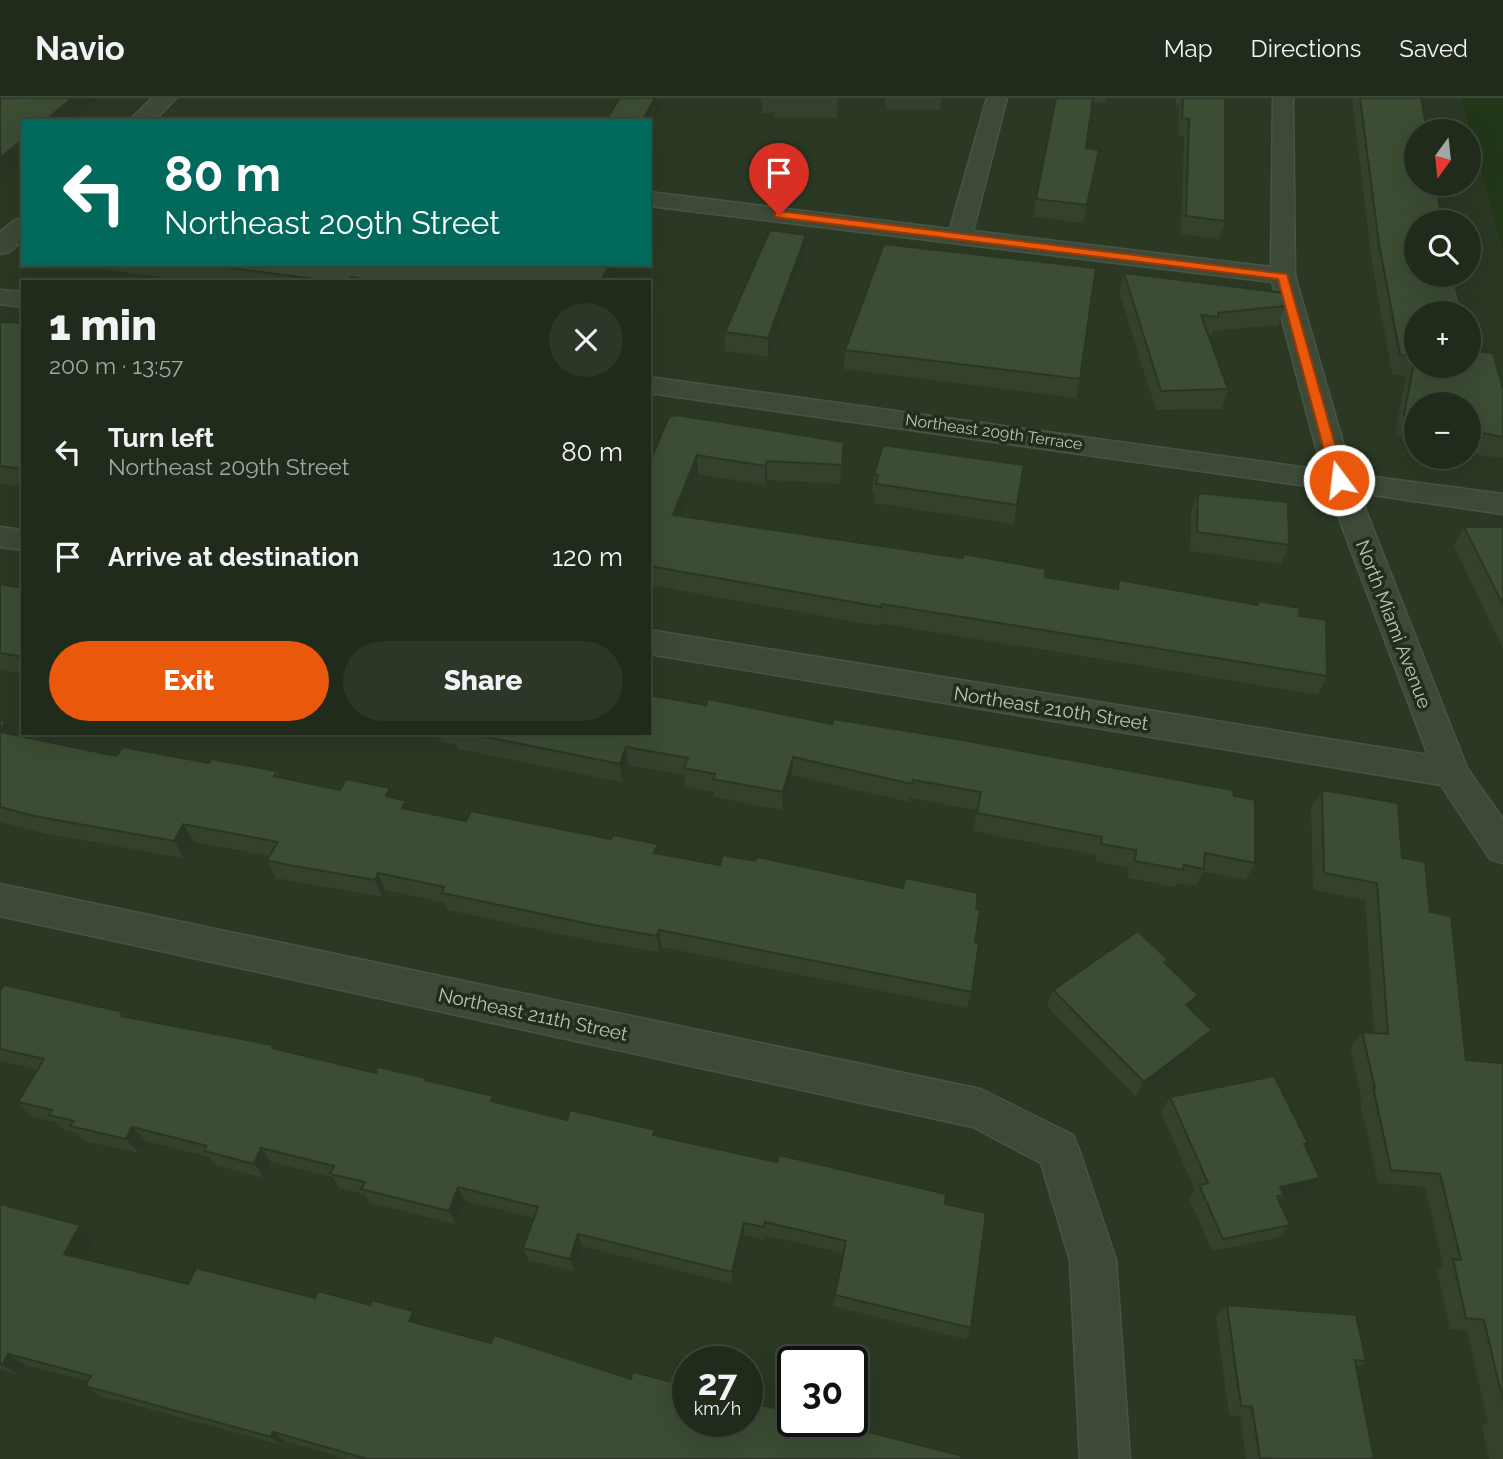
<!DOCTYPE html>
<html lang="en">
<head>
<meta charset="utf-8">
<style>
	:root { --surface:#202b1b; --page:#2d3728; --text:#f1f3f6; --muted:#a2a7a3; --line:#3d473a; --accent:#ea580c }
	body { margin:0; font-family:Raleway,sans-serif; background:var(--page); color:var(--text); height:100vh; display:flex; flex-direction:column; font-size:26px; white-space:nowrap }
	* { box-sizing:border-box; margin:0 }
	p { font-size:23px; color:var(--muted) }
	.icon { flex:none; width:38px; height:38px; fill:none; stroke:currentColor; stroke-width:2; stroke-linecap:round; stroke-linejoin:round }
	.map { position:relative; flex:1; overflow:hidden }
	.drawer { position:absolute; left:21px; top:182px; width:630px; height:455px; display:flex; flex-direction:column; background:var(--surface); border-radius:0px; box-shadow:0 7px 28px #0002,0 0 0 2px var(--line) }
	.drawer>* { flex:none }
	.guide { position:absolute; left:21px; top:21px; width:630px; height:147px; border-radius:0px; box-shadow:0 7px 28px #0002,0 0 0 2px var(--line); background:#00695c; color:#fff; overflow:hidden }
	.needle { width:46px; rotate:195deg }
	.controls { position:absolute; left:1404px; top:21px; display:grid; gap:14px }
	.controls a { display:grid; place-items:center; width:77px; height:77px; border-radius:50%; background:var(--surface); box-shadow:0 7px 28px #0002,0 0 0 2px var(--line); font-size:35px }
	.speed { position:absolute; left:672px; top:1248px; display:flex; gap:14px; font-size:35px; font-weight:700; text-align:center }
	.speed>* { display:grid; place-content:center; width:91px; height:91px; border-radius:50%; background:var(--surface); box-shadow:0 7px 28px #0002,0 0 0 2px var(--line); line-height:1 }
	.speed small { font-size:18px; font-weight:400 }
	.speed .limit { border:4px solid #111; border-radius:10px; background:#fff; color:#111 }
	.pin { position:absolute; display:grid; place-items:center; width:60px; height:60px; color:#fff; margin:-72px -30px; border-radius:50% 50% 50% 0; rotate:-45deg; box-shadow:0 0 7px #0007 }
	.pin .icon { rotate:45deg }
	.me { position:absolute; width:77px; margin:-38px; rotate:345deg; stroke-linejoin:round; filter:drop-shadow(0 0 5px #0008) }
	.turn { display:flex; align-items:center; gap:24px; height:147px; padding:0 28px; font-size:32px }
	.turn .icon { width:91px; height:91px; stroke-width:2.5 }
	.turn b { display:block; font-size:49px; line-height:60px }
	.round { display:grid; place-items:center; flex:none; width:74px; height:74px; border-radius:37px; background:var(--page) }
	.summary { display:flex; align-items:center; justify-content:space-between; height:119px; padding:0 28px }
	h1 { font-size:42px; font-weight:800; line-height:52px }
	.action { display:flex; gap:14px; margin-top:auto; padding:14px 28px }
	.action a { flex:1; height:80px; border-radius:42px; background:var(--accent); color:#fff; font-size:28px; font-weight:800; line-height:80px; text-align:center }
	.action a+a { background:var(--page); color:var(--text) }
	ul { padding:0; list-style:none }
	li { display:flex; align-items:center; gap:21px; height:105px; padding:0 28px }
	li div { flex:1 }
	li b { display:block; font-size:26px }
	li em { font-style:normal }
	header { display:flex; align-items:center; gap:42px; box-sizing:border-box; height:98px; padding:0 35px; background:var(--surface); border-bottom:2px solid var(--line) }
	header strong { font-size:33px }
	nav { display:flex; gap:38px; margin-inline-start:auto; font-size:24px }
	.map>svg:first-child { display:block }
	.water { fill:#223618 }
	.lines { fill:none; stroke-linecap:round; stroke-linejoin:round }
	.minor-casing { stroke:#495544; stroke-width:3 }
	.tertiary-casing { stroke:#495544; stroke-width:3 }
	.minor { fill:#3d4a38; fill-rule:evenodd }
	.tertiary { fill:#3d4a38; fill-rule:evenodd }
	.wall { fill:#34422d }
	.shaded-wall { fill:#2a3624 }
	.building { fill:#3c4d34; stroke:#2a3624; stroke-width:2 }
	.route { fill:#ea580c; stroke:#983908; stroke-width:2 }
	.labels { text-anchor:middle; dominant-baseline:central; stroke-width:7; stroke-linejoin:round; paint-order:stroke }
	.far-street-label { font-size:16px; fill:#b8c5b3; stroke:#222e1d }
	.street-label { font-size:19px; fill:#b8c5b3; stroke:#222e1d }
</style>
</head>
<body>
<header>
<strong>Navio</strong>
<nav><a>Map</a><a>Directions</a><a>Saved</a></nav>
</header>
<div class="map">
<svg width="1503" height="1361" viewBox="0 0 1503 1361">
	<rect width="100%" height="100%" fill="#2b3924"/>
	<path class="water" d="M 1461,0 L 1503,0 L 1503,151 Z"/>
	<g class="lines">
		<g class="minor-casing">
			<path id="minor" d="M 987,0 L 1007,0 L 973,133 L 1271,169 L 1273,0 L 1293,0 L 1295,178 L 1352,376 L 1503,396 L 1503,416 L 1359,395 L 1467,670 L 1503,721 L 1503,765 L 1490,761 L 1441,687 L 649,556 L 649,532 L 1428,657 L 1328,391 L 649,295 L 649,279 L 1322,372 L 1272,184 L 649,108 L 649,94 L 950,131 Z
				M 0,192 L 23,194 L 23,209 L 0,206 Z
				M 0,429 L 23,432 L 23,452 L 0,449 Z
				M 0,786 L 980,991 L 1073,1037 L 1079,1052 L 1116,1162 L 1130,1361 L 1080,1361 L 1070,1162 L 1041,1065 L 973,1029 L 0,818 Z"/>
		</g>
		<g class="tertiary-casing">
			<path id="tertiary" d="M 152,0 L 176,0 L 154,23 L 129,23 Z
				M 23,120 L 23,142 L 9,154 L 0,156 L 0,134 L 14,123 Z"/>
		</g>
		<use href="#minor" class="minor"/>
		<use href="#tertiary" class="tertiary"/>
	</g>
	<path class="wall" d="M 762,0 L 838,0 L 837,20 L 774,19 L 774,15 L 762,15 Z
		M 885,0 L 942,0 L 940,12 L 887,11 Z
		M 1056,0 L 1106,0 L 1105,5 L 1092,4 L 1086,50 L 1099,52 L 1083,125 L 1033,119 Z
		M 1176,0 L 1225,0 L 1225,123 L 1219,141 L 1181,136 L 1184,39 L 1178,38 L 1179,8 L 1176,7 Z
		M 1352,0 L 1421,0 L 1416,215 L 1471,243 L 1482,254 L 1503,291 L 1503,360 L 1485,358 L 1468,354 L 1468,306 L 1416,306 L 1416,341 L 1395,337 L 1406,278 L 1392,276 L 1372,165 Z
		M 806,137 L 806,155 L 768,259 L 725,253 L 725,234 Z
		M 91,166 L 622,166 L 612,184 L 197,184 L 107,172 Z
		M 1124,175 L 1285,208 L 1278,227 L 1213,233 L 1212,238 L 1209,238 L 1228,291 L 1222,311 L 1156,312 L 1119,194 Z
		M 0,224 L 23,225 L 23,389 L 0,385 Z
		M 845,252 L 1080,281 L 1076,300 L 844,271 Z
		M 669,319 L 844,344 L 840,386 L 767,382 L 765,387 L 698,376 L 681,418 L 1116,491 L 1119,482 L 1256,506 L 1258,503 L 1299,518 L 1327,578 L 1318,597 L 880,525 L 879,528 L 649,487 L 649,365 Z
		M 874,376 L 1017,407 L 1013,426 L 874,405 L 875,396 L 872,395 Z
		M 1198,395 L 1289,447 L 1281,466 L 1190,453 L 1191,414 Z
		M 1464,429 L 1503,429 L 1503,551 L 1454,448 Z
		M 0,486 L 23,490 L 23,576 L 0,571 Z
		M 706,607 L 832,626 L 1234,698 L 1255,765 L 1246,782 L 1203,774 L 1196,788 L 1177,785 L 1175,789 L 1128,780 L 1129,770 L 1095,763 L 1096,757 L 973,733 L 977,712 L 910,700 L 909,704 L 792,677 L 782,712 L 714,699 L 714,694 L 685,688 L 685,677 L 628,667 L 622,684 L 458,651 L 457,647 L 441,644 L 440,640 L 412,635 L 649,635 Z
		M 0,622 L 6,623 L 16,637 L 116,658 L 209,665 L 277,673 L 280,679 L 340,692 L 406,703 L 409,711 L 466,723 L 976,811 L 972,894 L 967,910 L 661,849 L 659,854 L 597,844 L 448,812 L 445,805 L 385,792 L 382,799 L 297,784 L 276,780 L 267,762 L 270,758 L 194,744 L 184,760 L 47,736 L 0,724 Z
		M 1322,692 L 1402,760 L 1430,814 L 1466,962 L 1503,965 L 1503,1361 L 1489,1361 L 1482,1328 L 1488,1325 L 1467,1233 L 1450,1231 L 1437,1173 L 1443,1168 L 1425,1089 L 1378,1085 L 1360,1004 L 1362,1002 L 1350,950 L 1362,934 L 1374,935 L 1365,802 L 1313,792 L 1311,710 Z
		M 1166,866 L 1190,911 L 1212,932 L 1202,947 L 1136,999 L 1047,908 L 1053,892 Z
		M 0,893 L 123,914 L 126,919 L 376,975 L 426,980 L 428,983 L 495,1004 L 567,1022 L 656,1037 L 945,1106 L 971,1230 L 966,1241 L 833,1208 L 843,1155 L 764,1137 L 764,1142 L 744,1137 L 732,1186 L 582,1148 L 574,1173 L 528,1162 L 523,1150 L 534,1120 L 465,1103 L 456,1126 L 370,1105 L 364,1096 L 339,1090 L 332,1079 L 271,1064 L 264,1080 L 215,1067 L 209,1059 L 146,1043 L 139,1055 L 85,1043 L 77,1035 L 64,1032 L 56,1024 L 33,1019 L 18,1004 L 38,972 L 0,963 Z
		M 1170,999 L 1308,1045 L 1305,1049 L 1320,1080 L 1308,1093 L 1282,1099 L 1279,1102 L 1290,1127 L 1278,1140 L 1212,1153 L 1189,1100 L 1195,1092 L 1161,1014 Z
		M 0,1106 L 95,1139 L 84,1160 L 188,1186 L 370,1207 L 413,1213 L 421,1224 L 420,1226 L 631,1281 L 962,1361 L 348,1361 L 284,1343 L 282,1347 L 101,1298 L 85,1288 L 88,1283 L 25,1267 L 20,1277 L 0,1271 Z
		M 1227,1207 L 1366,1263 L 1356,1270 L 1374,1361 L 1246,1361 L 1240,1318 L 1229,1317 L 1216,1218 Z"/>
	<path class="shaded-wall" d="M 72,0 L 98,0 L 71,23 L 45,23 Z
		M 655,0 L 667,0 L 649,30 L 649,23 L 642,23 Z
		M 23,41 L 23,64 L 0,84 L 0,60 Z
		M 806,137 L 806,155 L 768,259 L 768,240 Z
		M 610,166 L 622,166 L 612,184 L 600,184 Z
		M 697,357 L 698,376 L 674,436 L 673,417 Z
		M 767,363 L 767,382 L 765,387 L 765,368 Z
		M 6,623 L 19,641 L 0,635 L 0,632 Z
		M 626,649 L 628,667 L 622,684 L 620,666 Z
		M 793,659 L 792,677 L 782,712 L 783,694 Z
		M 390,690 L 397,708 L 386,698 Z
		M 406,703 L 412,721 L 402,710 Z
		M 183,726 L 194,744 L 184,760 L 174,743 Z
		M 658,746 L 660,763 L 654,755 Z
		M 378,775 L 385,792 L 382,799 L 375,782 Z
		M 659,832 L 661,849 L 659,854 L 657,838 Z
		M 1198,897 L 1189,913 L 1186,907 Z
		M 1212,932 L 1202,947 L 1136,999 L 1144,984 Z
		M 132,1029 L 146,1043 L 139,1055 L 126,1041 Z
		M 261,1050 L 271,1064 L 264,1080 L 254,1066 Z
		M 1320,1080 L 1308,1093 L 1282,1099 L 1284,1097 L 1280,1089 Z
		M 458,1089 L 465,1103 L 456,1126 L 449,1113 Z
		M 744,1125 L 744,1137 L 732,1186 L 732,1174 Z
		M 80,1127 L 95,1139 L 80,1168 L 64,1156 Z
		M 578,1136 L 582,1148 L 574,1173 L 570,1161 Z
		M 413,1213 L 421,1224 L 417,1234 L 409,1223 Z
		M 8,1256 L 25,1267 L 20,1277 L 2,1267 Z
		M 273,1334 L 284,1343 L 282,1347 L 271,1339 Z"/>
	<path class="building" d="M 0,0 L 72,0 L 45,23 L 23,23 L 23,41 L 0,60 Z
		M 620,0 L 655,0 L 642,23 L 605,23 Z
		M 1056,0 L 1093,0 L 1086,50 L 1099,52 L 1087,107 L 1036,101 Z
		M 1183,0 L 1225,0 L 1225,123 L 1186,118 L 1189,21 L 1182,20 Z
		M 1360,0 L 1421,0 L 1427,33 L 1416,33 L 1416,86 L 1436,86 L 1442,124 L 1416,124 L 1416,177 L 1453,177 L 1462,215 L 1416,215 L 1416,268 L 1468,268 L 1468,238 L 1471,243 L 1479,244 L 1482,254 L 1493,255 L 1503,291 L 1503,339 L 1468,332 L 1468,306 L 1416,306 L 1416,320 L 1404,317 L 1415,259 L 1400,257 L 1379,146 Z
		M 770,132 L 806,137 L 768,240 L 725,234 Z
		M 884,146 L 1096,170 L 1080,281 L 845,252 Z
		M 200,166 L 610,166 L 600,184 L 384,184 L 351,179 L 348,184 L 338,184 Z
		M 1124,175 L 1284,195 L 1285,208 L 1218,215 L 1218,219 L 1201,217 L 1228,291 L 1161,293 Z
		M 0,224 L 23,225 L 23,371 L 0,368 Z
		M 676,317 L 747,328 L 844,344 L 842,367 L 767,363 L 765,368 L 697,357 L 673,417 L 963,460 L 963,456 L 1008,464 L 1046,471 L 1045,479 L 1118,491 L 1119,482 L 1258,507 L 1258,503 L 1300,510 L 1299,518 L 1326,522 L 1327,578 L 882,506 L 881,509 L 649,468 L 649,365 L 669,319 Z
		M 883,347 L 1024,367 L 1017,407 L 876,386 L 878,377 L 874,376 Z
		M 1198,395 L 1288,404 L 1289,447 L 1197,434 Z
		M 1464,429 L 1503,429 L 1503,507 Z
		M 0,486 L 23,490 L 23,559 L 0,555 Z
		M 649,597 L 706,607 L 708,601 L 832,626 L 834,621 L 968,643 L 1233,692 L 1234,698 L 1255,702 L 1255,765 L 1205,755 L 1204,771 L 1184,767 L 1183,772 L 1135,763 L 1136,752 L 1101,746 L 1102,739 L 977,715 L 981,694 L 913,682 L 912,686 L 793,659 L 783,694 L 713,681 L 715,676 L 684,670 L 688,660 L 626,649 L 620,666 L 467,635 L 649,635 Z
		M 0,622 L 6,623 L 0,632 Z
		M 0,634 L 116,658 L 123,649 L 209,665 L 211,661 L 277,673 L 274,678 L 340,692 L 346,681 L 390,690 L 386,698 L 406,703 L 402,710 L 466,723 L 471,713 L 611,741 L 613,737 L 658,746 L 654,755 L 720,767 L 723,757 L 755,763 L 757,759 L 903,790 L 905,780 L 978,795 L 976,811 L 980,812 L 975,844 L 979,845 L 972,894 L 659,832 L 657,838 L 594,827 L 442,795 L 444,789 L 378,775 L 375,782 L 288,767 L 267,762 L 278,744 L 183,726 L 174,743 L 34,718 L 0,709 Z
		M 1322,692 L 1398,705 L 1402,760 L 1425,764 L 1430,814 L 1451,818 L 1466,962 L 1503,965 L 1503,1303 L 1484,1222 L 1466,1220 L 1453,1161 L 1461,1162 L 1440,1076 L 1391,1072 L 1373,989 L 1375,990 L 1362,934 L 1388,936 L 1377,785 L 1324,775 Z
		M 1138,833 L 1168,862 L 1164,864 L 1198,897 L 1186,907 L 1212,932 L 1144,984 L 1053,892 Z
		M 4,887 L 123,914 L 121,918 L 273,947 L 272,950 L 376,975 L 378,969 L 426,980 L 425,982 L 493,998 L 491,1003 L 567,1022 L 570,1012 L 655,1032 L 653,1037 L 777,1064 L 779,1057 L 946,1096 L 945,1106 L 986,1115 L 971,1230 L 835,1197 L 846,1143 L 765,1124 L 764,1129 L 744,1125 L 732,1174 L 578,1136 L 570,1161 L 523,1150 L 538,1109 L 458,1089 L 449,1113 L 361,1091 L 365,1084 L 330,1076 L 334,1068 L 261,1050 L 254,1066 L 204,1053 L 207,1048 L 132,1029 L 126,1041 L 70,1028 L 74,1023 L 49,1017 L 52,1012 L 18,1004 L 44,961 L 0,951 L 0,893 Z
		M 1274,978 L 1308,1045 L 1304,1046 L 1320,1080 L 1280,1089 L 1284,1097 L 1277,1098 L 1290,1127 L 1223,1141 L 1199,1087 L 1208,1085 L 1170,999 Z
		M 0,1106 L 80,1127 L 64,1156 L 188,1186 L 196,1170 L 315,1200 L 318,1193 L 370,1207 L 371,1202 L 413,1213 L 409,1223 L 491,1245 L 494,1237 L 631,1281 L 633,1274 L 688,1288 L 688,1323 L 747,1323 L 747,1303 L 793,1315 L 793,1323 L 826,1323 L 962,1358 L 962,1361 L 367,1361 L 273,1334 L 271,1339 L 85,1288 L 91,1278 L 8,1256 L 2,1267 L 0,1266 Z
		M 1227,1207 L 1356,1217 L 1366,1263 L 1355,1262 L 1374,1361 L 1277,1361 L 1260,1360 L 1252,1309 L 1241,1308 Z"/>
	<path class="route" d="M 779,113 L 1287,176 L 1345,382 L 1339,386 L 1332,382 L 1278,181 L 775,119 L 775,114 Z"/>
	<g class="labels">
		<g class="far-street-label">
			<text transform="translate(994 334) rotate(8)">Northeast 209th Terrace</text>
		</g>
		<g class="street-label">
			<text transform="translate(1394 526) rotate(69)">North Miami Avenue</text>
			<text transform="translate(1051 610) rotate(9)">Northeast 210th Street</text>
			<text transform="translate(533 916) rotate(12)">Northeast 211th Street</text>
		</g>
	</g>
</svg>
<div class="controls">
<a><svg class="needle" viewBox="-14 -14 28 28"><path d="M0-13l5 13h-10z" fill="#e53935"/><path d="M0 13l5-13h-10z" fill="#a2a7a3"/></svg></a>
<a><svg class="icon" aria-label="search" viewBox="0 0 24 24"><circle cx="10" cy="10" r="6"/><path d="M15 15l6 6"/></svg></a>
<a>+</a>
<a>−</a>
</div>
<div class="speed"><div>27<small>km/h</small></div><div class="limit">30</div></div>
<div class="pin" style="left:779px;top:117px;background:#d93025"><svg class="icon" aria-label="arrive" viewBox="0 0 24 24"><path d="M6 21V4h12l-3 4 3 4H6"/></svg></div>
<svg class="me" style="left:1339px;top:382px" viewBox="-20 -20 40 40"><circle r="17" fill="#ea580c" stroke="#fff" stroke-width="3"/><path d="M0-11L8 9 0 5-8 9z" fill="#fff"/></svg>
<div class="guide">
<div class="turn"><svg class="icon" aria-label="left" viewBox="0 0 24 24"><path d="M17 20v-9H6M10 6l-5 5 5 5"/></svg><div><b>80 m</b>Northeast 209th Street</div></div>
</div>
<section class="drawer">
<div class="summary"><div><h1>1 min</h1><p>200 m · 13:57</p></div><a class="round"><svg class="icon" aria-label="close" viewBox="0 0 24 24"><path d="M6 6l12 12M18 6L6 18"/></svg></a></div>
<ul>
<li><svg class="icon" aria-label="left" viewBox="0 0 24 24"><path d="M17 20v-9H6M10 6l-5 5 5 5"/></svg><div><b>Turn left</b><p>Northeast 209th Street</p></div><em>80 m</em></li>
<li><svg class="icon" aria-label="arrive" viewBox="0 0 24 24"><path d="M6 21V4h12l-3 4 3 4H6"/></svg><div><b>Arrive at destination</b></div><em>120 m</em></li>
</ul>
<div class="action"><a>Exit</a><a>Share</a></div>
</section>
</div>
</body>
</html>
